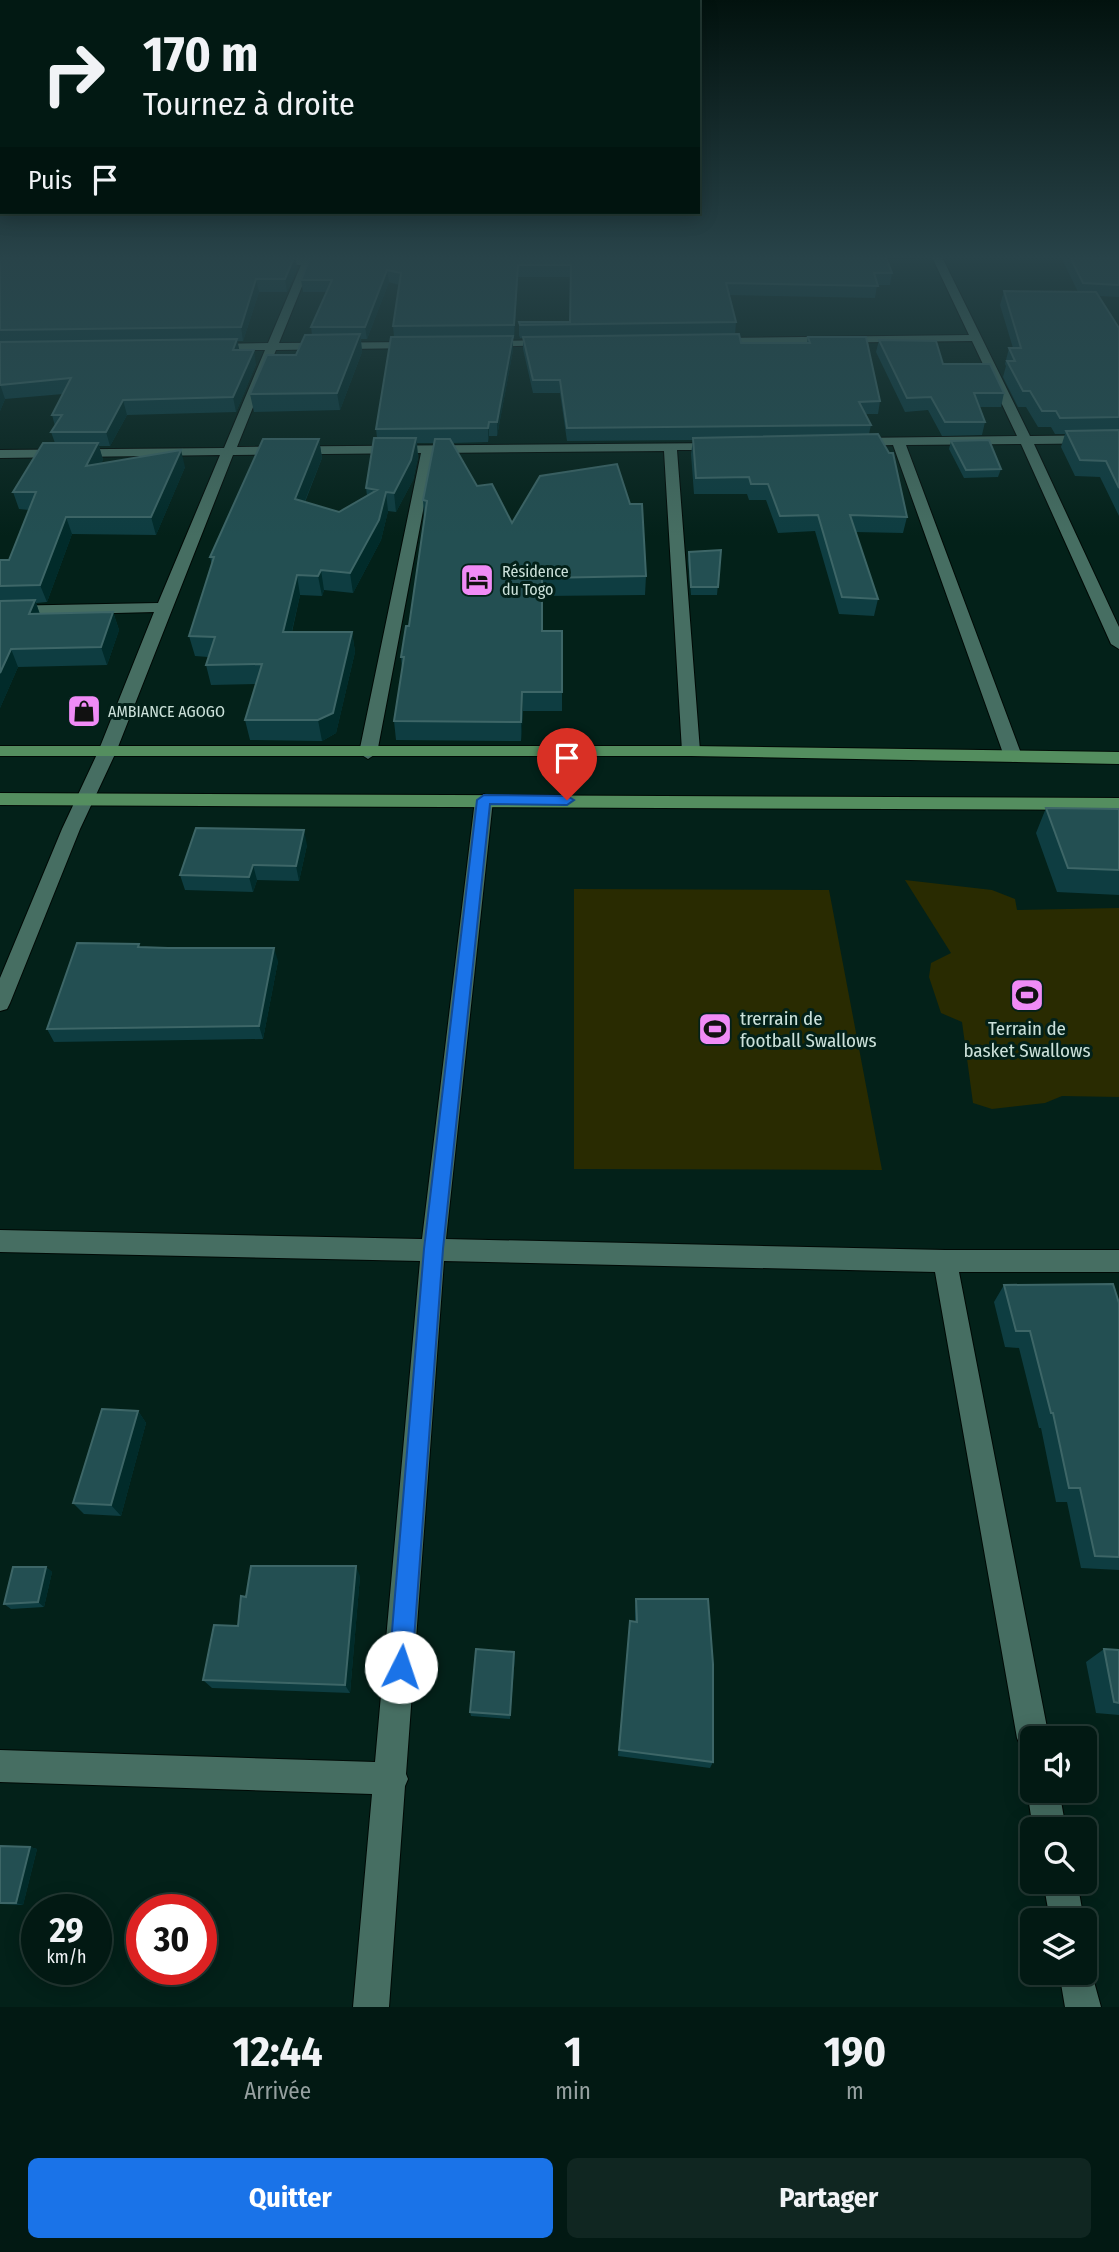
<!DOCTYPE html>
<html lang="fr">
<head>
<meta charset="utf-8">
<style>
	:root { --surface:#021913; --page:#102621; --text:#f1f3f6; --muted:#96a0a0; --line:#233833; --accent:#1a73e8 }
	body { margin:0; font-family:"Fira Sans Condensed",sans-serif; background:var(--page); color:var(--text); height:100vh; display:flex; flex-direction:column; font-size:26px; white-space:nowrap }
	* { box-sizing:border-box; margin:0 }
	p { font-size:23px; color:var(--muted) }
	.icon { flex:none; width:38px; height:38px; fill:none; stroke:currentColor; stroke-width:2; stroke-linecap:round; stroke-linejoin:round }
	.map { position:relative; height:2007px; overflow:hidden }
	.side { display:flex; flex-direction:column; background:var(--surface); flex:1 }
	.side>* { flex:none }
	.banner { position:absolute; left:0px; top:0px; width:700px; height:214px; box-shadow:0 4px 18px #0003,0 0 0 2px var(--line); background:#021913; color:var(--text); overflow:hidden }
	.fabs { position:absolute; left:1020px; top:1726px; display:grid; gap:14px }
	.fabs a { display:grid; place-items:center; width:77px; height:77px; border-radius:10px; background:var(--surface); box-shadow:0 4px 18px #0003,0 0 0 2px var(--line); font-size:35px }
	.speed { position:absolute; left:21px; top:1894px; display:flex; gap:14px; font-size:35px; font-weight:700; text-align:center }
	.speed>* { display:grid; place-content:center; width:91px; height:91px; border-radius:50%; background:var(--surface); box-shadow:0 4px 18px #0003,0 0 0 2px var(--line); line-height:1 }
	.speed small { font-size:18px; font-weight:400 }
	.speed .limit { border:10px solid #d22; background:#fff; color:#111 }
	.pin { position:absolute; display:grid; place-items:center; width:60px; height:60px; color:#fff; margin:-72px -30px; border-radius:50% 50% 50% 0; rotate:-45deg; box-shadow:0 0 7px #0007 }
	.pin .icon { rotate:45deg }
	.me { position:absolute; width:77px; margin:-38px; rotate:4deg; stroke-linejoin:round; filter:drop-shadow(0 0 5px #0008) }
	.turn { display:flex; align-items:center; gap:24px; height:147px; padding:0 28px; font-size:32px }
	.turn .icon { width:91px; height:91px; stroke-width:2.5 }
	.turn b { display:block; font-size:49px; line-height:60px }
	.then { display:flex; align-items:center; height:66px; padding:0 28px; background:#0003; gap:14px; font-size:26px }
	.eta { display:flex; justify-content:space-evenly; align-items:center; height:119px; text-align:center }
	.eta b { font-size:42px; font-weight:700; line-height:49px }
	.action { display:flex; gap:14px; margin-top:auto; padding:14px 28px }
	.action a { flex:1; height:80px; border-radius:10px; background:var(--accent); color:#fff; font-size:28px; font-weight:700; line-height:80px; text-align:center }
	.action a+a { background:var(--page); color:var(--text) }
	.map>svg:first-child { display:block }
	.green { fill:#292b01 }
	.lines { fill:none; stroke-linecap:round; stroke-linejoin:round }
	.minor-casing { stroke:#000905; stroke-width:2 }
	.major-casing { stroke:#000905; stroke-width:2 }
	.minor { fill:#466e62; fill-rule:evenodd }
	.major { fill:#548e5f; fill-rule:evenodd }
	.wall { fill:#0e3d41 }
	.shaded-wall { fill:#012b2a }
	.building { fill:#234f52; stroke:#3d6667; stroke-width:2 }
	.route { fill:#1a73e8; stroke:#114b97; stroke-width:2 }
	.labels { text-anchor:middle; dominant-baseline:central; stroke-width:6; stroke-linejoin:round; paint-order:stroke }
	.far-poi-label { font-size:16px; fill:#cce1da; stroke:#032119; text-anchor:start }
	.poi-label { font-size:19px; fill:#cce1da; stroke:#032119; text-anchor:start }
</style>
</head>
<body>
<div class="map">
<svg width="1119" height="2007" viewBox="0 0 1119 2007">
	<rect width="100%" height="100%" fill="#032119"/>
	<path class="green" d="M 905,880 L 992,890 L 1015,899 L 1017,910 L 1119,908 L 1119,1097 L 1062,1096 L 1045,1103 L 992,1109 L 973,1103 L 962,1022 L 941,1013 L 929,977 L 931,963 L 951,953 Z
		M 574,889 L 829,890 L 882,1170 L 574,1169 Z"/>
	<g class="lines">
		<g class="minor-casing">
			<path id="minor" d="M 305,255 L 315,255 L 314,258 L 336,258 L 341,261 L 336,264 L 311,264 L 279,343 L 417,342 L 423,345 L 417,348 L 276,350 L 237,447 L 724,443 L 724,449 L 719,450 L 677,450 L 700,751 L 691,756 L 682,751 L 664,451 L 434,453 L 377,753 L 368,759 L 359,753 L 421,453 L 233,455 L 116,752 L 80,829 L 10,1003 L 7,1009 L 0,1011 L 0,978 L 62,829 L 98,752 L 154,612 L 0,616 L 0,606 L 158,603 L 220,455 L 0,458 L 0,450 L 224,448 L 265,350 L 211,350 L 205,347 L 211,344 L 268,343 L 301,265 L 270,265 L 265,262 L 270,259 L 303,258 Z
				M 853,255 L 917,255 L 912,258 L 858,258 Z
				M 931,255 L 941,255 L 1030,436 L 1119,435 L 1119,443 L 1034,444 L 1119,627 L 1119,649 L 1111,644 L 1021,444 L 906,445 L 1022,756 L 1013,762 L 1004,756 L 893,445 L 856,446 L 850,442 L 856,438 L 1017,436 L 972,341 L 711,344 L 705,341 L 711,338 L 969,335 Z
				M 550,340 L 556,343 L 554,345 L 484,347 L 478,344 L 484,341 Z
				M 484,794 L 493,800 L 446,1239 L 945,1250 L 1119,1250 L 1119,1272 L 959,1272 L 1049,1738 L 1032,1738 L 1032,1754 L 1022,1749 L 1017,1738 L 935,1272 L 444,1261 L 406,1774 L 408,1779 L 405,1786 L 389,2007 L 353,2007 L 372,1794 L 0,1782 L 0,1750 L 375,1762 L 420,1261 L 0,1252 L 0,1230 L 422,1239 L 475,800 Z
				M 1032,1779 L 1032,1790 L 1059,1790 L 1066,1829 L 1033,1829 L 1027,1790 Z
				M 1043,1881 L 1077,1881 L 1084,1920 L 1050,1920 Z
				M 1085,1958 L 1088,1960 L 1101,2007 L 1065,2007 L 1059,1972 L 1085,1972 Z"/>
		</g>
		<g class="major-casing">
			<path id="major" d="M 0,746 L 691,746 L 1119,752 L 1119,764 L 691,756 L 0,756 Z
				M 0,793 L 1119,798 L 1119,810 L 0,805 Z"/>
		</g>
		<use href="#minor" class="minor"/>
		<use href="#major" class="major"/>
	</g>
	<path class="wall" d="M 0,255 L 303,255 L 301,256 L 295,256 L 297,268 L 287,292 L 259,292 L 243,341 L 237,341 L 239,350 L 256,364 L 236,412 L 127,415 L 110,446 L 99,446 L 103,460 L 101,463 L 185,467 L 156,535 L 72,534 L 47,602 L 36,603 L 40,614 L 113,612 L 119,630 L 107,665 L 18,667 L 0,708 L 0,560 L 9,560 L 29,510 L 19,509 L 13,492 L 55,443 L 51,432 L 55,426 L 52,415 L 63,394 L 5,399 L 0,411 Z
		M 317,255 L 885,255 L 892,273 L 890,285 L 877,285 L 875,298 L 729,295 L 736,322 L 735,335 L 741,343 L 807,343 L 808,337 L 880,401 L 878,414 L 866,414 L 871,425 L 869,434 L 907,517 L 903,533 L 855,532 L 878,599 L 874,616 L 839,614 L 815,531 L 778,533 L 766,500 L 749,500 L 747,494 L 694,494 L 691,454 L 693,440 L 567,441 L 560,393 L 533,393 L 523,349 L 523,338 L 520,338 L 519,335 L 519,322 L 570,322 L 571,277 L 518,277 L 514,338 L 513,338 L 513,350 L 497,436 L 489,436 L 488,442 L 453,443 L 477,486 L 512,523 L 646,576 L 645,595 L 542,596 L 542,631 L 562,631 L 562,711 L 523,711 L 521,741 L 396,740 L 394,721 L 402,669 L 401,657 L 409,626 L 424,518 L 423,500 L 434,443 L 417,443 L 418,457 L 413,480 L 396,512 L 388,511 L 381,540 L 353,593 L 324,590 L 322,596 L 300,595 L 292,632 L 352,632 L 355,652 L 336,733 L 322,741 L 250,740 L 245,720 L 256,684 L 211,685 L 206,665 L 208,657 L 195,656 L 189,636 L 212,565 L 210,557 L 319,439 L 322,458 L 305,502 L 339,512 L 367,496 L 366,488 L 377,438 L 376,429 L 394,337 L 393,326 L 399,285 L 389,282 L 367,339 L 361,339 L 362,352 L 340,410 L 254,412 L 250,394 L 296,355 L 312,335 L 311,327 L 327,292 L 303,292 L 301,280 Z
		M 1060,255 L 1119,255 L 1119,297 L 1099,296 L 1119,328 L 1119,516 L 1100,477 L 1075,476 L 1061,447 L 1065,434 L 1055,434 L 1051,427 L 1038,427 L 1026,407 L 1018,407 L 1003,377 L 1006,366 L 1005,364 L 1009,348 L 1013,348 L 1000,305 L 1004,291 L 1078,292 Z
		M 879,340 L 943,364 L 1004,393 L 1001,407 L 979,407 L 985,422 L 982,435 L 942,436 L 928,410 L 905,412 L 876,352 Z
		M 951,441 L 1001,469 L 998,477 L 964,478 L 949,449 Z
		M 721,550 L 717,595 L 691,595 L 688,560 L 689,552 Z
		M 1046,808 L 1119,809 L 1119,895 L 1057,892 L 1036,833 Z
		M 307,845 L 299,881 L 257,880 L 253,892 L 185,890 L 180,875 Z
		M 139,944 L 140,947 L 278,961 L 263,1039 L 54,1042 L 47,1029 Z
		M 1004,1285 L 1119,1303 L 1119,1570 L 1081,1568 L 1067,1502 L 1056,1502 L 1041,1428 L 1039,1428 L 1019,1348 L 1005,1347 L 994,1302 Z
		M 138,1411 L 146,1423 L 121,1516 L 84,1514 L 73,1503 Z
		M 46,1567 L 52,1572 L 44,1607 L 11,1609 L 4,1604 Z
		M 360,1576 L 350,1693 L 212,1688 L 203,1680 L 238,1626 L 246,1597 Z
		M 636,1599 L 713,1762 L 710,1768 L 618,1756 L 629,1629 L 630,1621 L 635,1622 L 635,1607 Z
		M 1104,1649 L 1119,1650 L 1119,1715 L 1096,1713 L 1086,1662 Z
		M 515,1656 L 510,1719 L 471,1716 L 470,1712 Z
		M 0,1846 L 30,1847 L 37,1849 L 23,1905 L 0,1904 Z"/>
	<path class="shaded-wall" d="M 295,255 L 297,268 L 287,292 L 285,279 Z
		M 518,265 L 518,277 L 514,338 L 514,325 Z
		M 387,270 L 389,282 L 367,339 L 365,327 Z
		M 256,279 L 259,292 L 243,341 L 241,327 Z
		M 360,334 L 362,352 L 340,410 L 337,393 Z
		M 513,336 L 513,350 L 497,436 L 497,422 Z
		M 237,339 L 240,353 L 233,350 Z
		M 254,350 L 256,364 L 236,412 L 233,397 Z
		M 0,384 L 5,399 L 0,411 Z
		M 123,400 L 127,415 L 110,446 L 106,432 Z
		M 489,422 L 489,436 L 488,442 L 488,428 Z
		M 416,438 L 418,457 L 413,480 L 396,512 L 394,493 Z
		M 319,439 L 322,458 L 298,518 L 295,499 Z
		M 98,443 L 103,460 L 91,483 L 86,466 Z
		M 181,450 L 185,467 L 156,535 L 151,517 Z
		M 386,492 L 388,511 L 381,540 L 353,593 L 350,573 Z
		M 66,517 L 72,534 L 47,602 L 40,585 Z
		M 321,570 L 324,590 L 322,596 L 318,576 Z
		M 297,575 L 300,595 L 287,652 L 283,632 Z
		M 35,600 L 41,618 L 29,614 Z
		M 113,612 L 119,630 L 107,665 L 101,647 Z
		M 352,632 L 355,652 L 336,733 L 322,741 L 318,720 Z
		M 11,649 L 18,667 L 0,708 L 0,673 Z
		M 522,692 L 523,711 L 521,741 L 521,722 Z
		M 304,830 L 307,845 L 299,881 L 296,866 Z
		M 253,865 L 257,880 L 253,892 L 249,877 Z
		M 274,948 L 278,961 L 263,1039 L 259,1026 Z
		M 138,1411 L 146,1423 L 121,1516 L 111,1505 Z
		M 356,1566 L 360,1576 L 350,1693 L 345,1685 Z
		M 46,1567 L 52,1572 L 44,1607 L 38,1602 Z
		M 514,1652 L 515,1656 L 510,1719 L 510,1715 Z
		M 30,1847 L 37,1849 L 23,1905 L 16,1903 Z"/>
	<path class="building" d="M 295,255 L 285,279 L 256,279 L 241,327 L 0,330 L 0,257 Z
		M 373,255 L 885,255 L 892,273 L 874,273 L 878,286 L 726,283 L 736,322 L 520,325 L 519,322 L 570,322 L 571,265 L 518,265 L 514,325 L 393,326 L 401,273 L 387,270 L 365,327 L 311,327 L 332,280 L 301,280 L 311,256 Z
		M 1069,255 L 1119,255 L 1119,285 L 1083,283 Z
		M 1004,291 L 1096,292 L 1119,328 L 1119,417 L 1060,418 L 1056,411 L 1042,411 L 1030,391 L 1023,391 L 1007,361 L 1015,361 L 1009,348 L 1021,348 Z
		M 360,334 L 337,393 L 250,394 L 267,355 L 296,355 L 305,335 Z
		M 739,334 L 741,343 L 810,343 L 808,337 L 866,337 L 880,401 L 859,402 L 871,425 L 567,428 L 560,380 L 533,380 L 523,337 Z
		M 513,336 L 497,422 L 489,422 L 488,428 L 376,429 L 391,337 Z
		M 237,339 L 233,350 L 254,350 L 233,397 L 123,400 L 106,432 L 51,432 L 62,415 L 52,415 L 71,378 L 0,385 L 0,342 Z
		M 879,340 L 936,341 L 943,364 L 990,364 L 1004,393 L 974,393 L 985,422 L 945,422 L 931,397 L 907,398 Z
		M 1119,430 L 1119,488 L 1106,461 L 1080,460 L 1066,431 Z
		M 878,434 L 889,453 L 893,453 L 907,517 L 850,515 L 878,599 L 842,597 L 818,515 L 780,516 L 768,484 L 751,484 L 749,477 L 696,478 L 693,438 Z
		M 374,438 L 416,438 L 411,460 L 394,493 L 386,492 L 379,520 L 350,573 L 321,570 L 318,576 L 297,575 L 283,632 L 352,632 L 333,713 L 318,720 L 245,720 L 262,664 L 206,665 L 215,637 L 189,636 L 214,557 L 210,557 L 263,439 L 319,439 L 295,499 L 339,512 L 377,490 L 366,488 Z
		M 435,439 L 450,439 L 477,486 L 492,484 L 512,523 L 540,476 L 617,464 L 630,504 L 642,504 L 646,576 L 542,578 L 542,631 L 562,631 L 562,692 L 522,692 L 521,722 L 394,721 L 404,657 L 401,657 L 406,626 L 409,626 L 427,501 L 423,500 Z
		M 989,440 L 1001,469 L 966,470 L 951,441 Z
		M 43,443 L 98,443 L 86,466 L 181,450 L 151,517 L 66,517 L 40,585 L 0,586 L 0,560 L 9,560 L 36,492 L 13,492 Z
		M 721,550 L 718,587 L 691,587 L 689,552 Z
		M 35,600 L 29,614 L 113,612 L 101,647 L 11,649 L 0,673 L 0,601 Z
		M 1046,808 L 1119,809 L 1119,870 L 1068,868 Z
		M 196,828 L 304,830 L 296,866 L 253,865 L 249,877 L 180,875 Z
		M 77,943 L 139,944 L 138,947 L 168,948 L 274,948 L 259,1026 L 47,1029 Z
		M 1113,1284 L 1119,1303 L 1119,1557 L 1095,1556 L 1080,1488 L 1069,1488 L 1053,1413 L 1051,1413 L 1030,1331 L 1016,1331 L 1004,1285 Z
		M 102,1409 L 138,1411 L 111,1505 L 73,1503 Z
		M 251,1566 L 356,1566 L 345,1685 L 203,1680 L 214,1625 L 238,1626 L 241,1596 L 246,1597 Z
		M 13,1567 L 46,1567 L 38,1602 L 4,1604 Z
		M 636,1599 L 708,1599 L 713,1664 L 713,1762 L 619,1750 L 630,1621 L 637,1622 Z
		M 476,1649 L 514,1652 L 510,1715 L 470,1712 Z
		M 1104,1649 L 1119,1650 L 1119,1703 L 1114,1702 Z
		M 0,1846 L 30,1847 L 16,1903 L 0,1903 Z"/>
	<linearGradient id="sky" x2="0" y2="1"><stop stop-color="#02120e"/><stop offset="0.48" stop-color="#284349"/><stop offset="1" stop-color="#284349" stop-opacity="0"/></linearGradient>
	<rect width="1119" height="536" fill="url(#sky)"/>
	<path class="route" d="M 484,795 L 567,796 L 574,800 L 567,805 L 490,804 L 443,1249 L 412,1667 L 409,1675 L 401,1679 L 393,1675 L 389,1667 L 424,1249 L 477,800 Z"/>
	<defs>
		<g id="hotel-square" transform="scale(1.75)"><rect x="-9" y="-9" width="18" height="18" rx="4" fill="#f08bf6" stroke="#032119"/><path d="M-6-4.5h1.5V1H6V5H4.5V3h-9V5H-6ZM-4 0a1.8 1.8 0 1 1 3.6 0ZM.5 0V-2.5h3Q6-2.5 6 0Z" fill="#111"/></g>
		<g id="shop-square" transform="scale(1.75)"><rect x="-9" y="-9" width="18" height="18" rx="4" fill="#f08bf6" stroke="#032119"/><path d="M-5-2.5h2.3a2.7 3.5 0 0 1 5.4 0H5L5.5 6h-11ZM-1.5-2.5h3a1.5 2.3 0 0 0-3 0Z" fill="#111"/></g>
		<g id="stadium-square" transform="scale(1.75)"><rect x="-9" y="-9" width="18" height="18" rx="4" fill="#f08bf6" stroke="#032119"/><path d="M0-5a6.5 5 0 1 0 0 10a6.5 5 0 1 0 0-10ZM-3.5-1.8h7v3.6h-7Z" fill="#111"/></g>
	</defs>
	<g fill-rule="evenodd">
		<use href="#hotel-square" x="477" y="580"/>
		<use href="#shop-square" x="84" y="711"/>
		<use href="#stadium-square" x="1027" y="995"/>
		<use href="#stadium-square" x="715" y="1029"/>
	</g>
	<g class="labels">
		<g class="far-poi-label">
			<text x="502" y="571">Résidence<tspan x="502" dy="18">du Togo</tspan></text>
			<text x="108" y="711">AMBIANCE AGOGO</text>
		</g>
		<g class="poi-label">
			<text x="740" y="1018">trerrain de<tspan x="740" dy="22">football Swallows</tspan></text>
			<text x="1027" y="1028" text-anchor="middle">Terrain de<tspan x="1027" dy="22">basket Swallows</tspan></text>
		</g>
	</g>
</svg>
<div class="fabs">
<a><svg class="icon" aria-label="sound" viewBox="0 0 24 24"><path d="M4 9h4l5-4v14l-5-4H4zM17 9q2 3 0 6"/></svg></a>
<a><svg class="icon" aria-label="search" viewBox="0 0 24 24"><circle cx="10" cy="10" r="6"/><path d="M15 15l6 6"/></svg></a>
<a><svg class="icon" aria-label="layers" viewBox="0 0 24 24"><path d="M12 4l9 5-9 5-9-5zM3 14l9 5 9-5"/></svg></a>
</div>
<div class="speed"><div>29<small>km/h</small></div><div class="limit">30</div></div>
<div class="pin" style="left:567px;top:800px;background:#d93025"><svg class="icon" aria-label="arrive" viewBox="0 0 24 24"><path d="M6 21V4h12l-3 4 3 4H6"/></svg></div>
<svg class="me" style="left:401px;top:1667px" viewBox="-20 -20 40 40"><circle r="19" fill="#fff"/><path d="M0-13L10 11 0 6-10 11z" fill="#1a73e8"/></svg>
<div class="banner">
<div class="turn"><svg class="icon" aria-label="right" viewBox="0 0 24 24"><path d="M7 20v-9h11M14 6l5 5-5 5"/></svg><div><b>170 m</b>Tournez à droite</div></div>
<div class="then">Puis<svg class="icon" aria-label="arrive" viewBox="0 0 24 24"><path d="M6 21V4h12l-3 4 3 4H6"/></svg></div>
</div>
</div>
<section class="side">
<div class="eta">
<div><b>12:44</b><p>Arrivée</p></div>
<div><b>1</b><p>min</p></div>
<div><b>190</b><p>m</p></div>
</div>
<div class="action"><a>Quitter</a><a>Partager</a></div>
</section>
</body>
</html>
